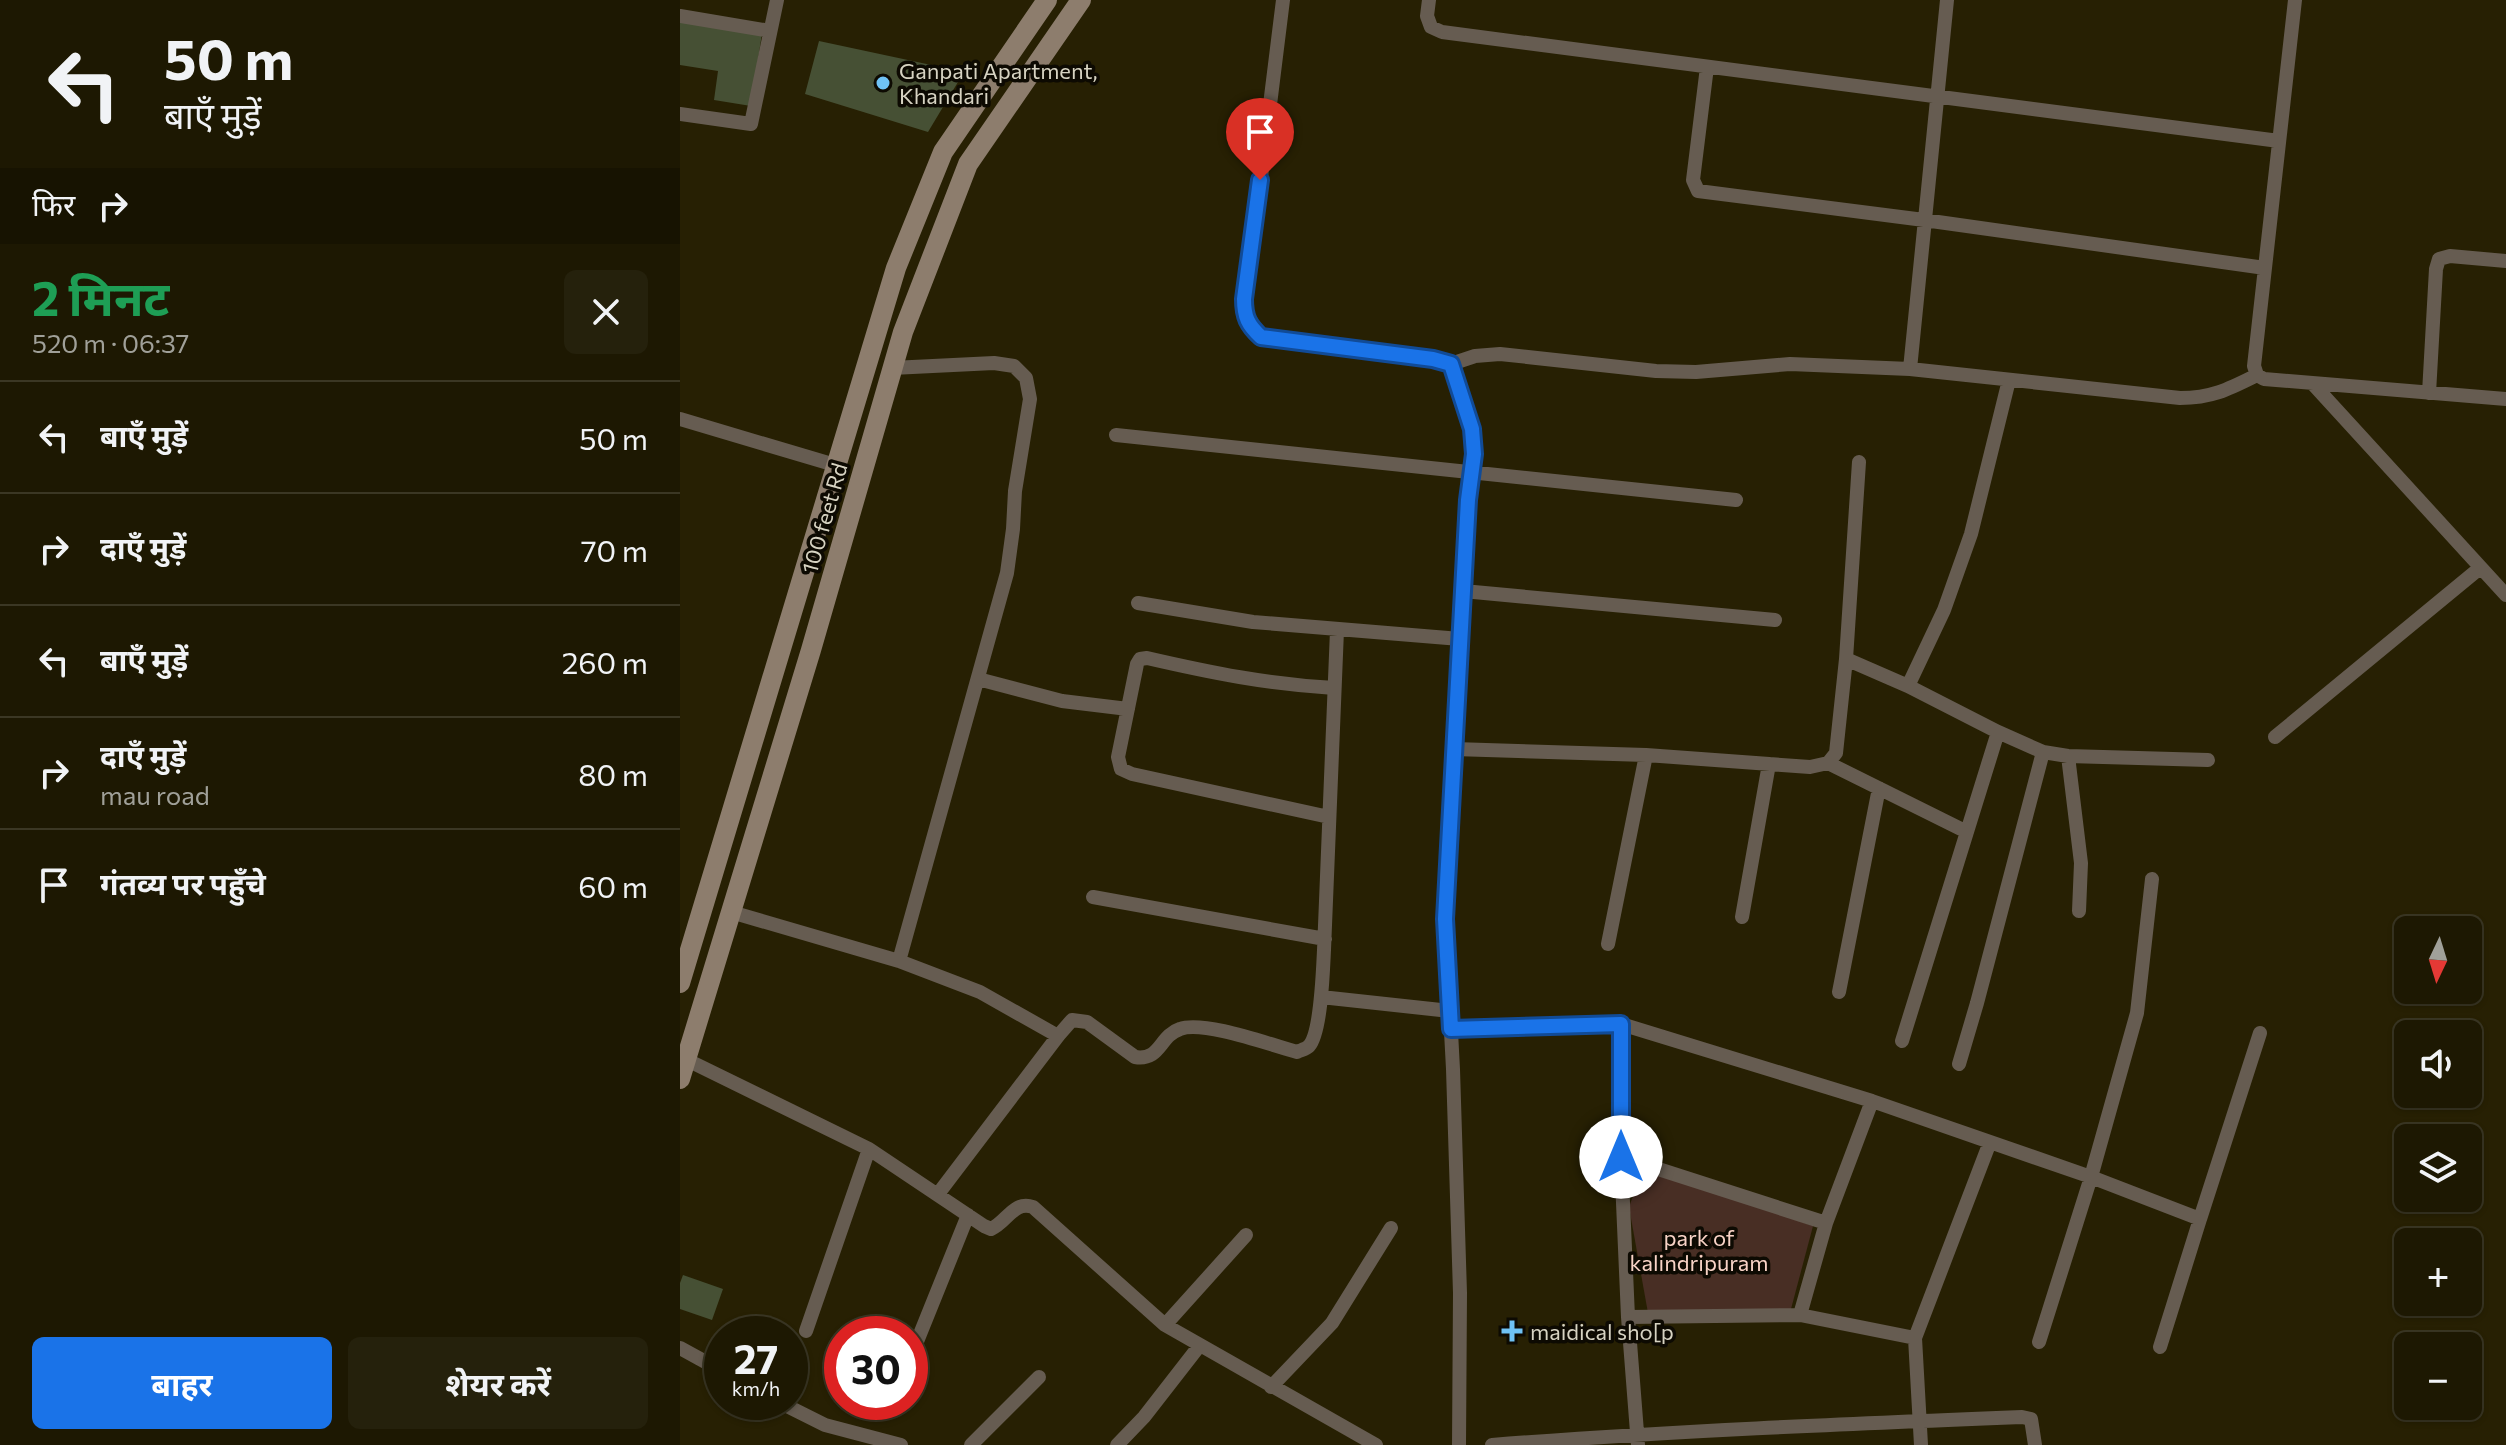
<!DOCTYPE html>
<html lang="hi">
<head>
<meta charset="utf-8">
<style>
	:root { --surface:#1d1802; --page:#25210c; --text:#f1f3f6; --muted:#a0a099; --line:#3b3724; --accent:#1a73e8 }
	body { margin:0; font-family:Commissioner,"Noto Sans Devanagari",sans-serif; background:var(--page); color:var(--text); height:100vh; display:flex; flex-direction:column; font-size:30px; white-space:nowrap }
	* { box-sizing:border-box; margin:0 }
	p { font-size:26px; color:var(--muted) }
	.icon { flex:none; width:44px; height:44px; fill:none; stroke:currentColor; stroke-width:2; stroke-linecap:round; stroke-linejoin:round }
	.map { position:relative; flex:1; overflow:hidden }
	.side { display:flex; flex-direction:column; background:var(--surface); width:680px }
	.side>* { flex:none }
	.banner { background:#1d1802; color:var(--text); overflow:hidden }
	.needle { width:52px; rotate:184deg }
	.fabs { position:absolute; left:1714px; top:916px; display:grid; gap:16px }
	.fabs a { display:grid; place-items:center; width:88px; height:88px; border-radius:12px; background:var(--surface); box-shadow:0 2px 6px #0004,0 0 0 2px var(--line); font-size:40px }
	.speed { position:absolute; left:24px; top:1316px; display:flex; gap:16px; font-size:40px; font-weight:700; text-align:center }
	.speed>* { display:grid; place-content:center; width:104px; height:104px; border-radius:50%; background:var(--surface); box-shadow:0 2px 6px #0004,0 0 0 2px var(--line); line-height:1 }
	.speed small { font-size:20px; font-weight:400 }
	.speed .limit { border:12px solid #d22; background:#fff; color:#111 }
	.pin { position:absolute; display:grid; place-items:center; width:68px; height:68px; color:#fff; margin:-82px -34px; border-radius:50% 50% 50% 0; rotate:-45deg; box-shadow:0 0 8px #0007 }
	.pin .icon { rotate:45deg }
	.me { position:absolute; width:88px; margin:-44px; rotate:0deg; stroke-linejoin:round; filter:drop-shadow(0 0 6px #0008) }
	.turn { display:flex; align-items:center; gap:28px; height:168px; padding:0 32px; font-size:36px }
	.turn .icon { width:104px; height:104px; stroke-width:2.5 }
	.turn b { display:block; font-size:56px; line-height:68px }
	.then { display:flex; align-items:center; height:76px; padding:0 32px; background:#0003; gap:16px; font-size:30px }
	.round { display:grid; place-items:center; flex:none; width:84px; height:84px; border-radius:12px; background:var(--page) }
	.overview { display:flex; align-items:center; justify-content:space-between; height:136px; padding:0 32px }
	h1 { font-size:48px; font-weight:700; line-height:60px; color:#1e9e55 }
	.primary-button { display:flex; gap:16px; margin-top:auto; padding:16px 32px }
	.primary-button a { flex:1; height:92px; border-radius:12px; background:var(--accent); color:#fff; font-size:32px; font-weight:700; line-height:92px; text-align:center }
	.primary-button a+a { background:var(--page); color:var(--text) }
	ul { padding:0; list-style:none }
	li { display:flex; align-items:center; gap:24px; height:112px; padding:0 32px; border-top:2px solid var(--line) }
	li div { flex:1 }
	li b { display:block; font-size:30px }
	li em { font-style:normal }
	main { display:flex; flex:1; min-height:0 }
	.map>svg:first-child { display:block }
	.green { fill:#482e24 }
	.building { fill:#465034 }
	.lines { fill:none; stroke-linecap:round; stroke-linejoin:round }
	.street { stroke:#665c51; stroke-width:14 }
	.secondary { stroke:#8d7d6d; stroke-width:20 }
	.route-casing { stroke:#114b97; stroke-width:20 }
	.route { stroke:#1a73e8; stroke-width:14 }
	.poi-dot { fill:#6fc2f4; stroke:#0d0a02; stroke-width:3 }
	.labels { text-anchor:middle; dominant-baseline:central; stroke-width:7; stroke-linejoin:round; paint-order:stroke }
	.poi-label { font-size:22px; fill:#d7d3c2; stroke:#0d0a02; text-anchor:start }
	.street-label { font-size:22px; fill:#d7d3c2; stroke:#0d0a02 }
	.park-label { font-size:22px; fill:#f8d3c6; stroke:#0d0a02 }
</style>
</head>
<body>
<main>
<section class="side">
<div class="banner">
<div class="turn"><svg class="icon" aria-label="left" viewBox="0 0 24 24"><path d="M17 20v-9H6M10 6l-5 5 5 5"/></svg><div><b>50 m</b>बाएँ मुड़ें</div></div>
<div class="then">फिर<svg class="icon" aria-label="right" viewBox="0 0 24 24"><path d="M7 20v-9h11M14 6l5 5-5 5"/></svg></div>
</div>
<div class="overview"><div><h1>2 मिनट</h1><p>520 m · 06:37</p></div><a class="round"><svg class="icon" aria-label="close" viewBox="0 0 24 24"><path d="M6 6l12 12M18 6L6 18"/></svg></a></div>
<ul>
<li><svg class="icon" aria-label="left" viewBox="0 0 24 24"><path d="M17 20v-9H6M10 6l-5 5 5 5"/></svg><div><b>बाएँ मुड़ें</b></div><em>50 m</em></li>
<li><svg class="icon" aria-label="right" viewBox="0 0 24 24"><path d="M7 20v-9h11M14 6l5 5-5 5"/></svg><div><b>दाएँ मुड़ें</b></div><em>70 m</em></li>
<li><svg class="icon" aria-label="left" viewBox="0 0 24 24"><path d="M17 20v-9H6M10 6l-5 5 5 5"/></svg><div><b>बाएँ मुड़ें</b></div><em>260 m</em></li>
<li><svg class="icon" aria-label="right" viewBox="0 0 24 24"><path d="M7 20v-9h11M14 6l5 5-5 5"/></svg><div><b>दाएँ मुड़ें</b><p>mau road</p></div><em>80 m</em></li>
<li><svg class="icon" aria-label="arrive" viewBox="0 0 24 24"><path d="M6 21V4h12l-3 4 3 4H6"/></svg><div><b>गंतव्य पर पहुँचे</b></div><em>60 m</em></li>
</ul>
<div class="primary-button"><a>बाहर</a><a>शेयर करें</a></div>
</section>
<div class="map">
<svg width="1826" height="1445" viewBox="0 0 1826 1445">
	<rect width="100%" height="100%" fill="#272003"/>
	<path class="green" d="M 964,1166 L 1133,1226 L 1111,1309 L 968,1313 L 949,1207 Z"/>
	<path class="building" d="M 0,20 L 82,33 L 71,106 L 34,100 L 38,71 L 0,65 Z
		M 139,41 L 284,72 L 248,132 L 125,94 Z
		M 3,1275 L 43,1289 L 32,1320 L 0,1309 L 0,1283 Z"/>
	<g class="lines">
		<path class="street" d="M 603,0 L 564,314 L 570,327 L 581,337 L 753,359 L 771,364 L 792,429 L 794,454 L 788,500 L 765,919 L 773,1069 L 780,1293 L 779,1445
			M 749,0 L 747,16 L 751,27 L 762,32 L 1599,141
			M 1615,0 L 1574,366 L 1577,375 L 1584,379 L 1826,399
			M 0,16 L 90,31
			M 1027,67 L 1013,180 L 1018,191 L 1244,220 L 1585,268
			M 0,114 L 71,124 L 97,0
			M 771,364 L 795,356 L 820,354 L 976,371 L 1016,372 L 1110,364 L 1230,369 L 1500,398 C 1532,398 1549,389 1577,375
			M 212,368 L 314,363 L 334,366 L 346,378 L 350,399 L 335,491 L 333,529 L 327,573 L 219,961
			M 1230,369 L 1267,0
			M 1633,384 L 1826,595
			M 1749,393 L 1756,269 L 1759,259 L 1770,256 L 1826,261
			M 0,419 L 155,465
			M 436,435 L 1056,500
			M 1179,462 L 1166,659 L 1228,686 L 1264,610 L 1291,534 L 1329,380
			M 783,591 L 1095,620
			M 458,603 L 573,622 L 780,639
			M 298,679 L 382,701 L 448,709
			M 1228,686 L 1318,732 L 1363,752 L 1388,756 L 1528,760
			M 1595,737 L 1800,568
			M 774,749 L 966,755 L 1130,767 L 1148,763 L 1156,753 L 1166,659
			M 1388,756 L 1401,863 L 1399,911
			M 1148,763 L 1287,832
			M 649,817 L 452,774 L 441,769 L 438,757 L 457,664 L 460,659 L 467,658 C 532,673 587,684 654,688
			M 413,897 L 645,939
			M 51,912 L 219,961 L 300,992 L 378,1036 L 258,1194
			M 1062,917 L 1089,764
			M 928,944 L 966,755
			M 1159,992 L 1199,788
			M 641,997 L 770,1011
			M 771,1029 L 941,1024 L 1192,1101 L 1411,1177 L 1520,1219 L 1480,1347
			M 378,1036 L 392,1020 L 407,1022 L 455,1057 C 481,1061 479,1036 500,1029 C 523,1020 591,1045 617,1052 C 621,1050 626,1049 629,1046 C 641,1033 643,970 644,950 L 657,630
			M 1222,1041 L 1318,732
			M 1,1057 L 189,1149 L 304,1226 L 311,1229 C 327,1222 334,1200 353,1207 L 485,1325 L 696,1445
			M 1279,1064 L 1297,1003 L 1363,752
			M 941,1157 L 941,1024
			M 1520,1219 L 1580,1033
			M 1146,1223 L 1192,1101
			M 1120,1315 L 1146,1223 L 941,1157 L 948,1317 L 1120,1315 L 1235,1338 L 1241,1445
			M 948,1317 L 958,1445
			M 485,1325 L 566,1235
			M 126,1331 L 189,1149
			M 1235,1338 L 1310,1142
			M 1359,1342 L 1411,1177 L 1457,1013 L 1472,879
			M 0,1348 L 42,1371
			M 230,1359 L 288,1215
			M 591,1387 L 652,1323 L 711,1228
			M 99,1402 L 145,1425 L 221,1445
			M 291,1445 L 359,1377
			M 437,1445 L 464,1417 L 520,1345
			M 812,1445 C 988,1431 1165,1424 1342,1417 L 1351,1419 L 1355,1445"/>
		<path class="secondary" d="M 0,983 L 216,268 L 263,152 L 367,0
			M 0,1079 L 131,650 L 223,332 L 288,164 L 401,0"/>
	</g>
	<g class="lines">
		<g class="route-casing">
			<path id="route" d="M 580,180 L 564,299 C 564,317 568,325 581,337 L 753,359 L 771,364 L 792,429 L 794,454 L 788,500 L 765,919 L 771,1029 L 941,1024 L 941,1157"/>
		</g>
		<use href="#route" class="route"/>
	</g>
	<g class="poi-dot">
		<circle cx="203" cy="83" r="8"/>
		<path d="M828 1319h8v8h8v8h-8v8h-8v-8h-8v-8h8z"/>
	</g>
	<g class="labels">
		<g class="poi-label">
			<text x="219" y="70">Ganpati Apartment,<tspan x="219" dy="25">Khandari</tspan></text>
			<text x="850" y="1331">maidical sho[p</text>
		</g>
		<g class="street-label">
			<text transform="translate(144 518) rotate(-74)">100 feet Rd</text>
		</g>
		<g class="park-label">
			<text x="1019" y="1237">park of<tspan x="1019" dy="25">kalindripuram</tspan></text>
		</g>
	</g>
</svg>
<div class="fabs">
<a><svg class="needle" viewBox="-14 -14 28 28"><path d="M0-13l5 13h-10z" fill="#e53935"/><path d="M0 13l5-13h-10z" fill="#a0a099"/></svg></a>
<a><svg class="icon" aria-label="sound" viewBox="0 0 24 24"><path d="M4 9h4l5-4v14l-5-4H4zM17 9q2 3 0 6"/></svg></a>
<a><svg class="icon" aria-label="layers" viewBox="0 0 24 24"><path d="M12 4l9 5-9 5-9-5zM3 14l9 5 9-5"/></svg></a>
<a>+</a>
<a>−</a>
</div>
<div class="speed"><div>27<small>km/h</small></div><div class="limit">30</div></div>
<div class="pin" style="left:580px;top:180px;background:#d93025"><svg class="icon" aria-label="arrive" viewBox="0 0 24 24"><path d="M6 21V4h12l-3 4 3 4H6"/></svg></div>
<svg class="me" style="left:941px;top:1157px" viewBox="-20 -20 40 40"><circle r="19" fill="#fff"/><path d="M0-13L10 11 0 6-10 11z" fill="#1a73e8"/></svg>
</div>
</main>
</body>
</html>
